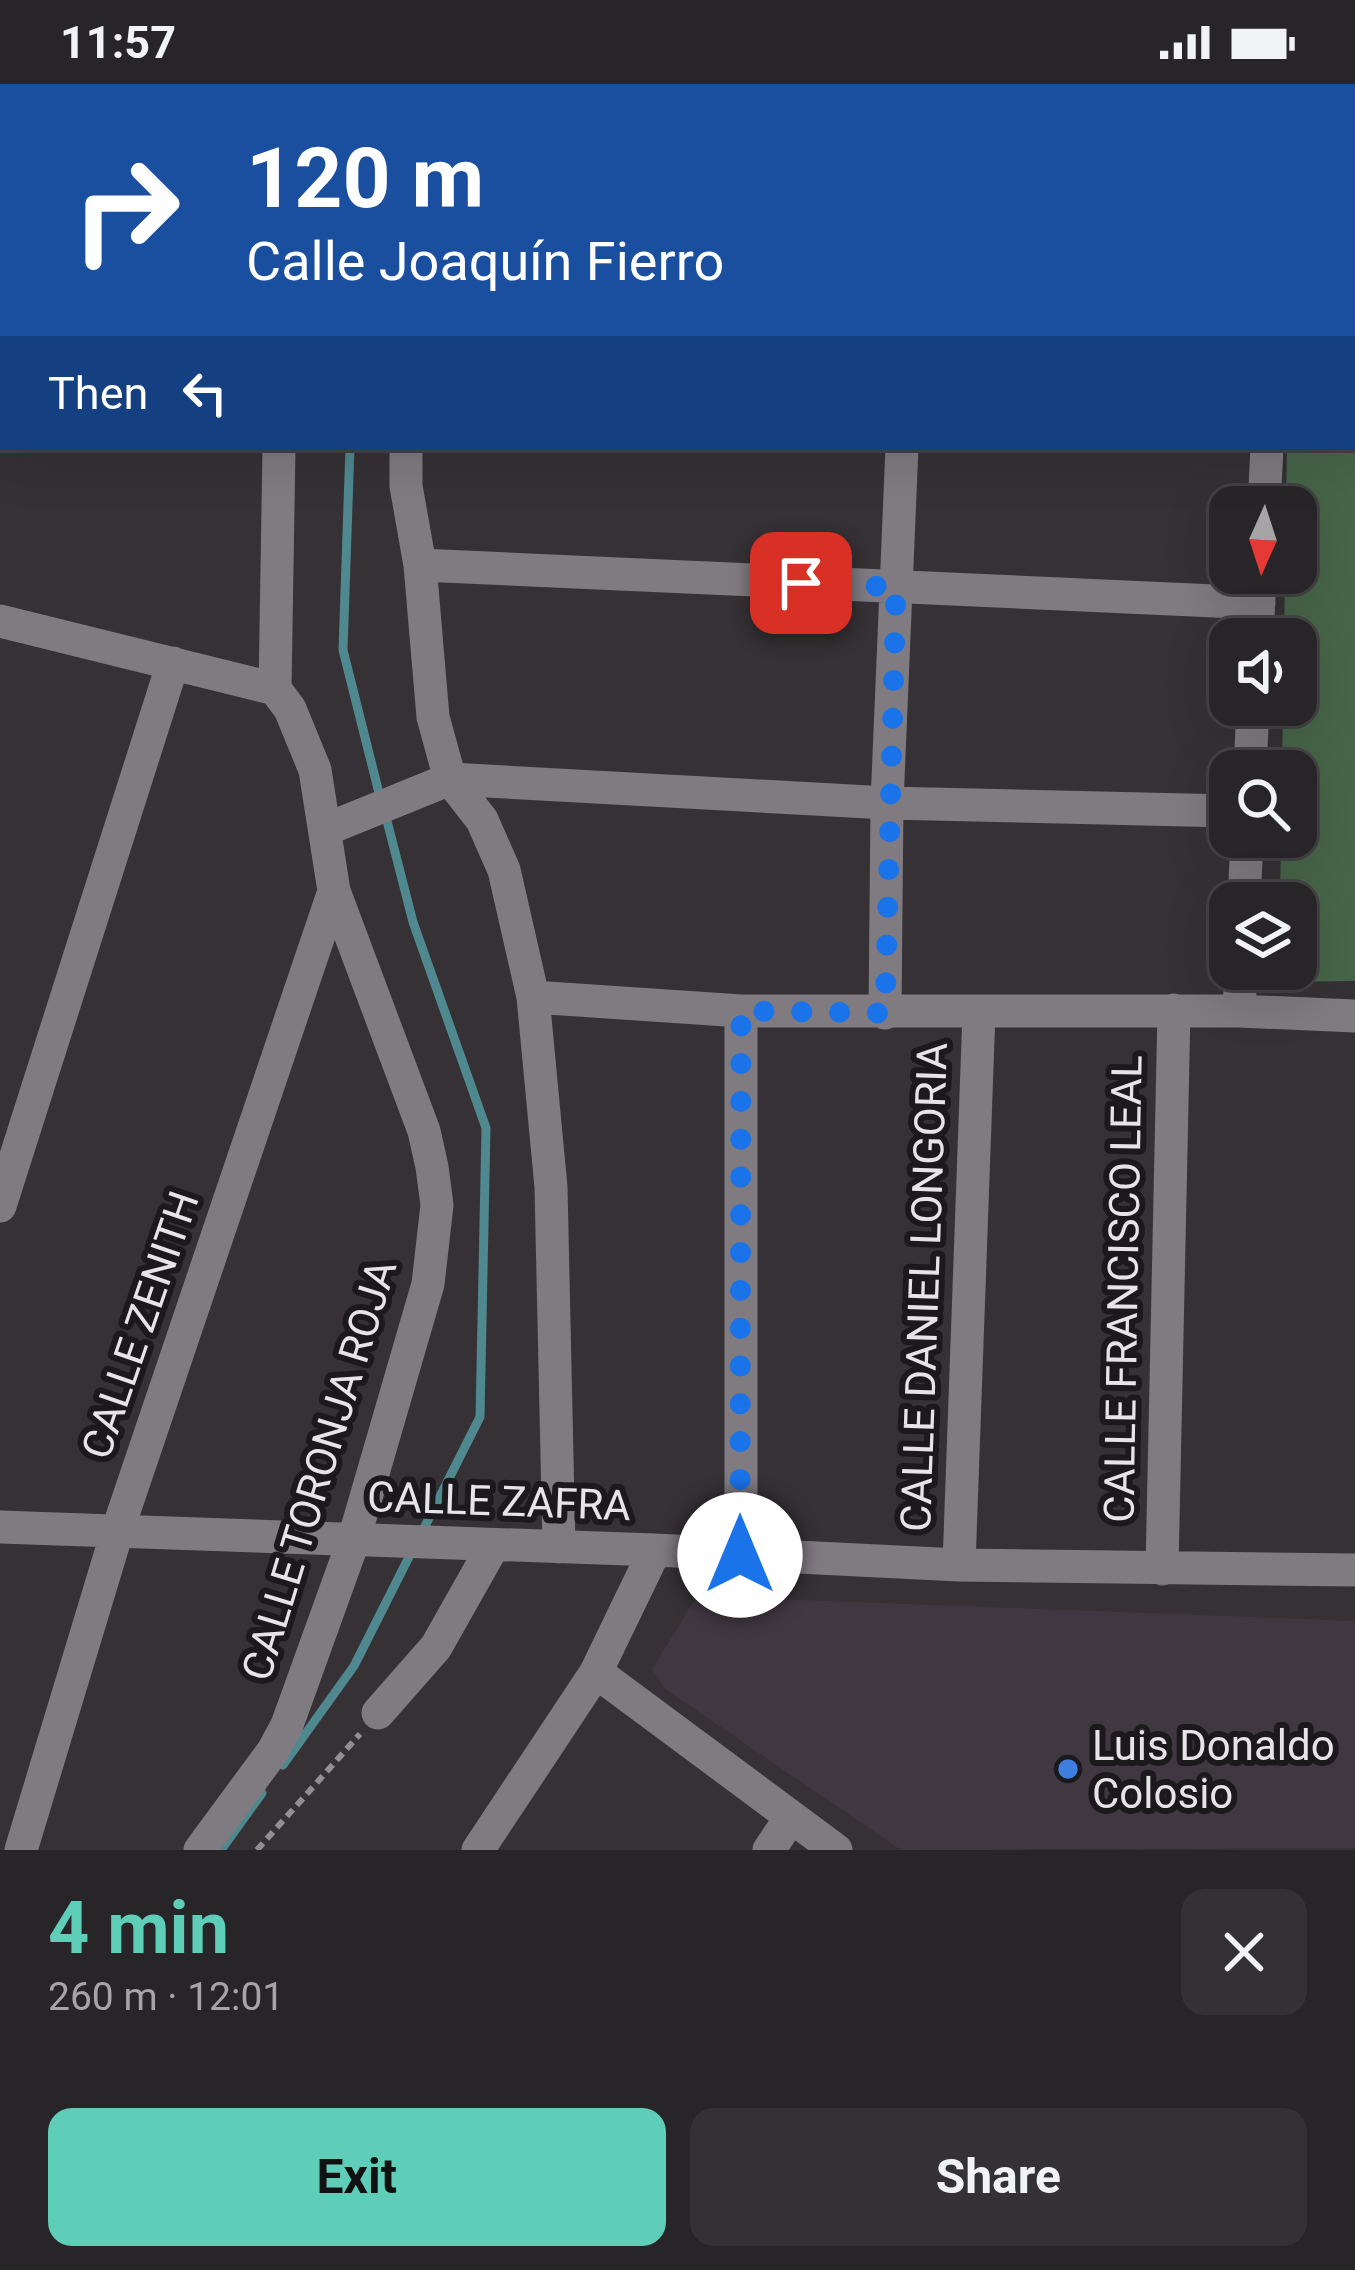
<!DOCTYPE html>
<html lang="en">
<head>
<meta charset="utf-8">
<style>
	:root { --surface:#282528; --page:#343134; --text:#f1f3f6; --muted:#a5a5a8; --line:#444245; --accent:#5eceb8 }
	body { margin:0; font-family:Roboto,sans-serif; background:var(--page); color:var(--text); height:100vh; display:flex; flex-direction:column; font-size:45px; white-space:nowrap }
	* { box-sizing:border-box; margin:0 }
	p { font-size:39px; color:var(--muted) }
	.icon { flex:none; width:66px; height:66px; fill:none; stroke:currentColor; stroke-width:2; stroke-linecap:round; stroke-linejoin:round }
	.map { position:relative; height:1766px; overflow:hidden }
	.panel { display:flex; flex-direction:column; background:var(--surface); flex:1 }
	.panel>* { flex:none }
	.hud { position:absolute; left:0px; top:0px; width:1356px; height:366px; box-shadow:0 12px 48px #0002,0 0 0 3px var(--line); background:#1a4fa0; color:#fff; overflow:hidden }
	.needle { width:78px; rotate:183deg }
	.tools { position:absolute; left:1209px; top:402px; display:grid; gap:24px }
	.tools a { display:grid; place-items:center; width:108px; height:108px; border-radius:24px; background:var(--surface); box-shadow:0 12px 48px #0002,0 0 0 3px var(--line); font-size:60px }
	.pin { position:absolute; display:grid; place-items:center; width:102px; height:102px; color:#fff; margin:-51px; border-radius:24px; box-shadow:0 6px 18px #0006 }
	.me { position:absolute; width:132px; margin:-66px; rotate:0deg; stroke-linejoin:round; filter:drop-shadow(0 0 9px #0008) }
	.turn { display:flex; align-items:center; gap:42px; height:252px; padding:0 48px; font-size:54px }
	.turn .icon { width:156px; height:156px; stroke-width:2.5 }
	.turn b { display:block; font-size:84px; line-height:102px }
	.then { display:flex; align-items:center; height:114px; padding:0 48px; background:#0003; gap:24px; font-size:45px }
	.round { display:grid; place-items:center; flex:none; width:126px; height:126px; border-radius:24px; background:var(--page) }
	.overview { display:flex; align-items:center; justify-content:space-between; height:204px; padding:0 48px }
	h1 { font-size:72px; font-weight:700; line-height:90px; color:var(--accent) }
	.cta { display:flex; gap:24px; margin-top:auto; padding:24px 48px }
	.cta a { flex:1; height:138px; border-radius:24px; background:var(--accent); color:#111; font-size:48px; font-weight:700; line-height:138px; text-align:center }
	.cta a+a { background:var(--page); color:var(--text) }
	.status { display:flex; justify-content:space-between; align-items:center; height:84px; padding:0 60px; background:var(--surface); direction:ltr }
	.status svg { height:33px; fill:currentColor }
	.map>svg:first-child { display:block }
	.built { fill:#403841 }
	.green { fill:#476549 }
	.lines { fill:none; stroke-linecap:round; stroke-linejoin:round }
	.stream { stroke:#50888f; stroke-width:9 }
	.path { stroke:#928f92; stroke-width:6; stroke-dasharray:9 6; stroke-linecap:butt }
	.service { stroke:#7f7b80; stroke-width:18 }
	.minor { stroke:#7f7b80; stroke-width:33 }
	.route { stroke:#1a73e8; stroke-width:21; stroke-dasharray:0 37.8 }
	.shop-dot { fill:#3f7fe0; stroke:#1b191b; stroke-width:4.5 }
	.labels { text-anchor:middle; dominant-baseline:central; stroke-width:12; stroke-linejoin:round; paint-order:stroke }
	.street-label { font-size:42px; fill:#e6e4e6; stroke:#1b191b }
	.poi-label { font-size:42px; fill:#e6e4e6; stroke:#1b191b; text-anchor:start }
</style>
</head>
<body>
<div class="status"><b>11:57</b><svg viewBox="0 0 49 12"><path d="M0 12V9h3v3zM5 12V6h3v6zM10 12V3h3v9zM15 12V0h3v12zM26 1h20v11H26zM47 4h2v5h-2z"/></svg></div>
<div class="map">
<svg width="1355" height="1766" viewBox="0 0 1355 1766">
	<rect width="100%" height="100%" fill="#353135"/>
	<path class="built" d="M 697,1512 L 1355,1537 L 1355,1764 L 901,1766 L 665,1605 L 652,1585 Z"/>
	<path class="green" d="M 790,0 L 1355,0 L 1355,897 L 1279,898 L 1279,885 L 1296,885 L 1296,819 L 1280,819 L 1281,753 L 1296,753 L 1296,687 L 1282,687 L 1283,621 L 1296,621 L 1296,555 L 1284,555 L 1285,489 L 1296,489 L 1296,423 L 1286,423 L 1287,363 L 1353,363 L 1353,3 Z"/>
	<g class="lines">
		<path class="stream" d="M 350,363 L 343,566 L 380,713
			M 385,729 L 413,838 L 486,1044 L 480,1333 L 421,1450
			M 283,1681 L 354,1582 L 413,1465
			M 221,1766 L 262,1709"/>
		<path class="path" d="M 257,1766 L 360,1650"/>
		<path class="service" d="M 679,3 L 682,0"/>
		<path class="minor" d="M 613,0 L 628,3
			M 0,150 L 3,151
			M 0,298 L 3,299
			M 406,363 L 406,402 L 420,481 L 433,633 L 450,695 L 482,736 L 504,786 L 533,913 L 551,1103 L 559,1463
			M 1264,423 L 1267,363
			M 420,481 L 1259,519
			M 0,537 L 275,605 L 290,625 L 315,686 L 334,807 L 118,1445 L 21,1766
			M 1257,555 L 1260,489
			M 275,605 L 279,363
			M 1250,687 L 1253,621
			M 327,745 L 450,695 L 887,719 L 1230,727
			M 1244,819 L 1247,753
			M 533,913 L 741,927 L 1239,927 L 1355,932
			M 1239,927 L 1241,885
			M 885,929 L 887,719 L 902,363
			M 0,1122 L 173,579
			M 0,1443 L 655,1466 L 959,1481 L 1355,1486
			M 741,1471 L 741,927
			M 959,1481 L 979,928
			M 1162,1485 L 1174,926
			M 596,1588 L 836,1766
			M 378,1629 L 436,1563 L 493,1462
			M 200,1766 L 273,1667 L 287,1641 L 353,1458 L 428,1200 L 437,1121 L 432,1083 L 424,1047 L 334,807
			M 478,1766 L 596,1588 L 655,1466
			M 769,1766 L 791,1733"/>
	</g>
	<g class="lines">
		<path class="route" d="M 740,1471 L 741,927 L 885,929 L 896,503 L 801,499"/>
	</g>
	<circle class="shop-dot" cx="1068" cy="1685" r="12"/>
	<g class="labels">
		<g class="street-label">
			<text transform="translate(924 1203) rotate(-88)">CALLE DANIEL LONGORIA</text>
			<text transform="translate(1123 1205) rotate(-89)">CALLE FRANCISCO LEAL</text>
			<text transform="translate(140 1241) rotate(-71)">CALLE ZENITH</text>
			<text transform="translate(319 1386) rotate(-73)">CALLE TORONJA ROJA</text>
			<text transform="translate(499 1417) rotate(2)">CALLE ZAFRA</text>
		</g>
		<g class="poi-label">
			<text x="1092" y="1661">Luis Donaldo<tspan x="1092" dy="48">Colosio</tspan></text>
		</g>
	</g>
</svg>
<div class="tools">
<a><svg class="needle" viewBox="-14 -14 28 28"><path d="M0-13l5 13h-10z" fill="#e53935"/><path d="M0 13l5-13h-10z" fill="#a5a5a8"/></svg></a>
<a><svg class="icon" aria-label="sound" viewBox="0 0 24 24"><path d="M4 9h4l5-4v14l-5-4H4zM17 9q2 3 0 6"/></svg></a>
<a><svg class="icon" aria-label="search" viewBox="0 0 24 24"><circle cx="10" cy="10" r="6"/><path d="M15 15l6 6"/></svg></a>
<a><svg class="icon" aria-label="layers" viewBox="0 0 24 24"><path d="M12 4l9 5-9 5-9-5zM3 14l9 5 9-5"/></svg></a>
</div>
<div class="pin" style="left:801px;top:499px;background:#d93025"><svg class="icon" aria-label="arrive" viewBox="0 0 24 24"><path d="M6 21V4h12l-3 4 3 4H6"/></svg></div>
<svg class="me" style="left:740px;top:1471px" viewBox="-20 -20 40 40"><circle r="19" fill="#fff"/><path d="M0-13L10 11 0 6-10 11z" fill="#1a73e8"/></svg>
<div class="hud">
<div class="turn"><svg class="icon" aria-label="right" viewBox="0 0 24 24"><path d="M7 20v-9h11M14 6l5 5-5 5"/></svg><div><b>120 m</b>Calle Joaquín Fierro</div></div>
<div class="then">Then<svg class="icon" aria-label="left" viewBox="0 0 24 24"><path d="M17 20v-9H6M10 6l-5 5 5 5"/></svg></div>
</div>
</div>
<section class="panel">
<div class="overview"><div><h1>4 min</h1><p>260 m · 12:01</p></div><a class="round"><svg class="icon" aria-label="close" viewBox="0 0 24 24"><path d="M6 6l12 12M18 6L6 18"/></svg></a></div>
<div class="cta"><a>Exit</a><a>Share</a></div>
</section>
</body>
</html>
